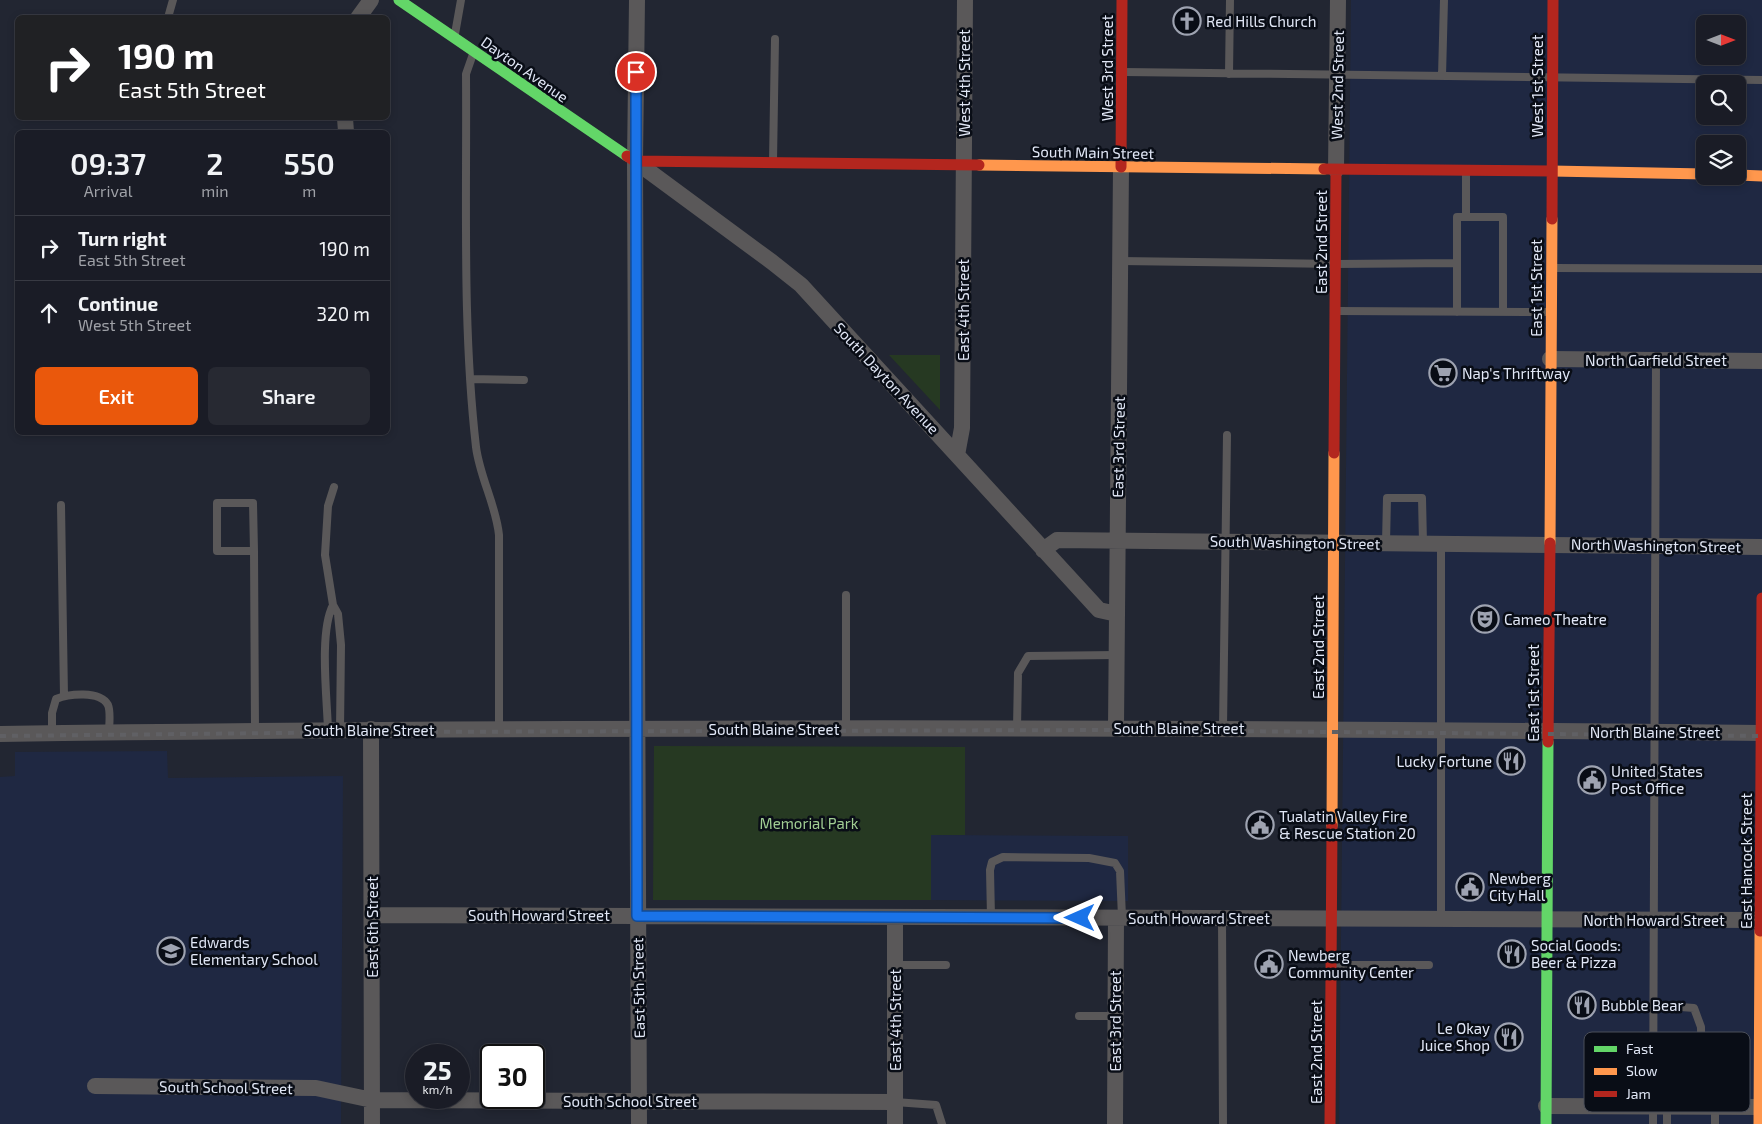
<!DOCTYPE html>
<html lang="en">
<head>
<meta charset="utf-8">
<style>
	:root { --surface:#1a1c26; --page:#272932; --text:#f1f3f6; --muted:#9fa1a7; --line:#383a43; --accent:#ea580c }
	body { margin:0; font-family:"Exo 2",sans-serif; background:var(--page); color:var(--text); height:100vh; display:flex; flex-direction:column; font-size:19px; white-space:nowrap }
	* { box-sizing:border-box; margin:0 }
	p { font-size:16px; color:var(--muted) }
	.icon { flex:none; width:28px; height:28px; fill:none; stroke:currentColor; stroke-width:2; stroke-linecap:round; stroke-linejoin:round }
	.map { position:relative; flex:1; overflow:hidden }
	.sheet { position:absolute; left:15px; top:130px; width:375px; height:305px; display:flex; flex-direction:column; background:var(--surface); border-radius:8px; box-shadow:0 2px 8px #0003,0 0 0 1px var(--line) }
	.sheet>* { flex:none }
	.guide { position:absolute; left:15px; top:15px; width:375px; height:105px; border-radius:8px; box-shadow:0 2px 8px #0003,0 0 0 1px var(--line); background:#202124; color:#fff; overflow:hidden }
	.needle { width:32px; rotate:90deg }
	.tools { position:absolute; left:1696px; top:15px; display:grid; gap:10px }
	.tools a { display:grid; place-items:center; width:50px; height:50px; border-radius:8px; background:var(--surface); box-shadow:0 2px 8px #0003,0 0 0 1px var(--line); font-size:25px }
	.speed { position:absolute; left:405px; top:1044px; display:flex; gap:10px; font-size:25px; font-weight:700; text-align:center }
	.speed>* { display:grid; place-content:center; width:65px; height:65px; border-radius:50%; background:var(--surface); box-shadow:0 2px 8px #0003,0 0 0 1px var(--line); line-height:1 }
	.speed small { font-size:12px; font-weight:400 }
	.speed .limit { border:2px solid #111; border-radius:8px; background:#fff; color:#111 }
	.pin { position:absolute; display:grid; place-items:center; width:42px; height:42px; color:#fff; margin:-21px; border:2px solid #fff; border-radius:50%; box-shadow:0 1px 5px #0007 }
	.me { position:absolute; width:55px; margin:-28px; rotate:270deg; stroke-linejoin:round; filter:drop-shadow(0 0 4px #0008) }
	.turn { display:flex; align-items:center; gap:18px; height:105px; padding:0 20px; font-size:22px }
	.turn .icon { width:65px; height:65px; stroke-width:2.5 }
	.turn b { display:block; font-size:35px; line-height:42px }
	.eta { display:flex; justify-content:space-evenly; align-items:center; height:85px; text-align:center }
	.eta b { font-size:30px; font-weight:600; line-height:35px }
	.cta { display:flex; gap:10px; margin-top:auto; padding:10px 20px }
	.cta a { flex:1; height:58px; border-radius:8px; background:var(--accent); color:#fff; font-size:20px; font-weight:600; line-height:58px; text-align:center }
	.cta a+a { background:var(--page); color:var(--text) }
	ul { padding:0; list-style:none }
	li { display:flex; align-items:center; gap:15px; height:65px; padding:0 20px; border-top:1px solid var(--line) }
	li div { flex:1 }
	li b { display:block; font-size:19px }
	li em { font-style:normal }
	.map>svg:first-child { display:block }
	.built { fill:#1f2842; fill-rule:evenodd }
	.green { fill:#263922 }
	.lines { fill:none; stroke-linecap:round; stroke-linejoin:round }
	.lane { stroke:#5a5859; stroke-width:8 }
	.street { stroke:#5a5859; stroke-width:16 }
	.fast { stroke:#63d668; stroke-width:11 }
	.slow { stroke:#ff974d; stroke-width:11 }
	.jam { stroke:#b3261e; stroke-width:11 }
	.rail { stroke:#606064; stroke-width:4; stroke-dasharray:6 6; stroke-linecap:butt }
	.route-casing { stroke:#114b97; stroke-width:12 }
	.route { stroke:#1a73e8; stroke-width:9 }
	.labels { text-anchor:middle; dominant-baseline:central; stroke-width:5; stroke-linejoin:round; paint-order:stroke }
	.poi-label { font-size:15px; fill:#e1e7f6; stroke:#090d16; text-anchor:start }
	.street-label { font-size:15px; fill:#e1e7f6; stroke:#090d16 }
	.park-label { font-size:15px; fill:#a1ce93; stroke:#090d16 }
	.key { fill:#090d16; stroke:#4a4e59; stroke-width:1 }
	.key-label { font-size:14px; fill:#e1e7f6 }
</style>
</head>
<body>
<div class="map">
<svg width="1762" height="1124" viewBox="0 0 1762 1124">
	<rect width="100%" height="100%" fill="#222632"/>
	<path class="built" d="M 1351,0 L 1762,0 L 1762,1124 L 1339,1124 ZM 1705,24 L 1738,24 L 1738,56 L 1705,56 ZM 1705,84 L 1738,84 L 1738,116 L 1705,116 ZM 1705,144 L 1738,144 L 1738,176 L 1705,176 Z
		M 167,751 L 168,778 L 343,776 L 341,1124 L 0,1124 L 0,777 L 15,776 L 15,752 Z
		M 931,835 L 1128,836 L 1128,901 L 931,900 Z"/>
	<path class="green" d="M 889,355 L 940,355 L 940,410 Z
		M 654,746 L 965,747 L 965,835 L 931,835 L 931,900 L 653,900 Z"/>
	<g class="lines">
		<path class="lane" d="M 169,14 L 173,0
			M 455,34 L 461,0
			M 473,54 L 466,74 C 467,198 462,324 476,447 C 480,478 496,505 499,535 L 499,729
			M 1124,72 L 1762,80
			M 1229,74 L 1230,0
			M 1442,76 L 1444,0
			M 773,161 L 775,39
			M 1466,173 L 1466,217
			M 1120,261 L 1336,264 L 1456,263
			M 1555,268 L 1762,269
			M 1338,311 L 1549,312
			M 1457,312 L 1457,217 L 1503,217 L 1503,312
			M 470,379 L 524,380
			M 334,487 L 328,506 L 325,555 L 333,605 L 338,614 L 341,645 L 340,730
			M 217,503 L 253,503 L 254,551 L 217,551 Z
			M 61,505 L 64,696
			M 1386,543 L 1387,498 L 1422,498 L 1423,543
			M 1441,543 L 1441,919
			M 254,551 L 255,731
			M 846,728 L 846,595
			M 1017,728 L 1018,673 L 1028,656 L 1116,655
			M 1223,728 L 1227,435
			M 328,730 C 327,697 319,632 333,605
			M 52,733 L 52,713 L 56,699 C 68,694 100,690 108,705 C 111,712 109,725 109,733
			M 991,917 L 990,870 L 992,862 L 1003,857 L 1089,858 L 1115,863 L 1120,871 L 1122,917
			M 1222,918 L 1223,1124
			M 895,965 L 946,965
			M 1334,965 L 1429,965
			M 1654,1005 L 1694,1008 L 1701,1027 L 1702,1107
			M 1079,1016 L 1115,1016
			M 895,1102 L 936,1105 L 942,1124
			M 1653,1124 L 1656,360
			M 1667,1124 L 1667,1107
			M 1715,1124 L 1715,1107"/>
		<path class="street" d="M 637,0 L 635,161 L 639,1124
			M 358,18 L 371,0
			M 345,118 L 346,132
			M 635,161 L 772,262 L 801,285 L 1099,610 L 1117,614
			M 1336,170 L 1338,0
			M 1550,359 L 1762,361
			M 957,455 L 962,428 L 965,0
			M 1043,550 L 1057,540 L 1762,547
			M 1116,727 L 1121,167
			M 371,729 L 372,1124
			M 0,734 C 587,726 1175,727 1762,733
			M 372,915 L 1762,920
			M 895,917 L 895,1124
			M 95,1086 L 316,1088 L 372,1100 L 895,1102
			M 1546,1106 L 1762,1107
			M 1115,1124 L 1116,918"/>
		<path class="fast" d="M 399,0 L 627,156
			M 1546,1124 L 1548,742"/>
		<path class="slow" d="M 979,165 L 1324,169
			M 1552,171 L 1705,174
			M 1738,175 L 1762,176
			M 1550,543 L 1552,219
			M 1332,826 L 1334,453
			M 1759,1124 L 1760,931"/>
		<path class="jam" d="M 627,156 L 635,161 L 979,165
			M 1121,167 L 1122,0
			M 1324,169 L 1552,171
			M 1552,219 L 1553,0
			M 1334,453 L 1336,170
			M 1548,742 L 1550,543
			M 1760,931 L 1762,598
			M 1330,1124 L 1332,826"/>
		<path class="rail" d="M 0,736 L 371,732 L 1117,730 L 1762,736"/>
	</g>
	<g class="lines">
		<g class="route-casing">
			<path id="route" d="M 636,72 L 637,916 L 1080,918"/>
		</g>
		<use href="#route" class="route"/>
	</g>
	<defs>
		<g id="church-ring" transform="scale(1.4375)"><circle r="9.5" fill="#090d16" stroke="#9ea3b1" stroke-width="1.5"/><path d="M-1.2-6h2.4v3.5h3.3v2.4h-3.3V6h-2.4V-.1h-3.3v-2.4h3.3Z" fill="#9ea3b1"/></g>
		<g id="supermarket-ring" transform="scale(1.4375)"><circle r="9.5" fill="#090d16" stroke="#9ea3b1" stroke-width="1.5"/><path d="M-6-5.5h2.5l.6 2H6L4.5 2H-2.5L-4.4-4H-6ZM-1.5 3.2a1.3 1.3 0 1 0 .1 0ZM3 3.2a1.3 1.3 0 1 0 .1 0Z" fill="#9ea3b1"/></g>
		<g id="theatre-ring" transform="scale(1.4375)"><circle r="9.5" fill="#090d16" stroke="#9ea3b1" stroke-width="1.5"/><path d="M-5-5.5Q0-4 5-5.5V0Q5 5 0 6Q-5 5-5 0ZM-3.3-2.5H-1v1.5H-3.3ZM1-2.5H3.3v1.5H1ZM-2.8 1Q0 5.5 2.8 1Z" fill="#9ea3b1"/></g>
		<g id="restaurant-ring" transform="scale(1.4375)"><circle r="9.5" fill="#090d16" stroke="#9ea3b1" stroke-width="1.5"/><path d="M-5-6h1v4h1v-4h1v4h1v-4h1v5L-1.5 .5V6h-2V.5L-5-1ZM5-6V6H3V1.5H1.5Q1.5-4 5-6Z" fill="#9ea3b1"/></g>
		<g id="civic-ring" transform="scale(1.4375)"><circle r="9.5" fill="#090d16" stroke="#9ea3b1" stroke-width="1.5"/><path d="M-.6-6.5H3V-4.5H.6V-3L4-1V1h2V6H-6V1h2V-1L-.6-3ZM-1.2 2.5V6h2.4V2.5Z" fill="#9ea3b1"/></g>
		<g id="school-ring" transform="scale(1.4375)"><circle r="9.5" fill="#090d16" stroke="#9ea3b1" stroke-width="1.5"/><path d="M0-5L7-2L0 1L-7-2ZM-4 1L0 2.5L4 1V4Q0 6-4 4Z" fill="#9ea3b1"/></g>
	</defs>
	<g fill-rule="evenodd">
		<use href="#church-ring" x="1187" y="21"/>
		<use href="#supermarket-ring" x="1443" y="373"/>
		<use href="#theatre-ring" x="1485" y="619"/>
		<use href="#restaurant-ring" x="1511" y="761"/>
		<use href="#civic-ring" x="1592" y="780"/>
		<use href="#civic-ring" x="1260" y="825"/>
		<use href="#civic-ring" x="1470" y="887"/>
		<use href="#school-ring" x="171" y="951"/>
		<use href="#restaurant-ring" x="1512" y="954"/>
		<use href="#civic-ring" x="1269" y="964"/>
		<use href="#restaurant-ring" x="1582" y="1005"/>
		<use href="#restaurant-ring" x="1509" y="1037"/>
	</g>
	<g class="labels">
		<g class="poi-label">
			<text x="1206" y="21">Red Hills Church</text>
			<text x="1462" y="373">Nap's Thriftway</text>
			<text x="1504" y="619">Cameo Theatre</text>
			<text x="1492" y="761" text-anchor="end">Lucky Fortune</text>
			<text x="1611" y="771">United States<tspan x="1611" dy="17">Post Office</tspan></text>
			<text x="1279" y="816">Tualatin Valley Fire<tspan x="1279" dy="17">&amp; Rescue Station 20</tspan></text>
			<text x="1489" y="878">Newberg<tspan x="1489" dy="17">City Hall</tspan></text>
			<text x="190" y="942">Edwards<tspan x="190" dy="17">Elementary School</tspan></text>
			<text x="1531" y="945">Social Goods:<tspan x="1531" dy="17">Beer &amp; Pizza</tspan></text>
			<text x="1288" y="955">Newberg<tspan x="1288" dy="17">Community Center</tspan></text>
			<text x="1601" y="1005">Bubble Bear</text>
			<text x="1490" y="1028" text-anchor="end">Le Okay<tspan x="1490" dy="17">Juice Shop</tspan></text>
		</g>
		<g class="street-label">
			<text transform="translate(1107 68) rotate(-90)">West 3rd Street</text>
			<text transform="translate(525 69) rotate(35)">Dayton Avenue</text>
			<text transform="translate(964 83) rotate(-90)">West 4th Street</text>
			<text transform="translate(1337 85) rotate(-89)">West 2nd Street</text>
			<text transform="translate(1537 86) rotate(-90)">West 1st Street</text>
			<text transform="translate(1093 152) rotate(1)">South Main Street</text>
			<text transform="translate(1321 242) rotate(-90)">East 2nd Street</text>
			<text transform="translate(1536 288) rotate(-90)">East 1st Street</text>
			<text transform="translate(963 310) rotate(-90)">East 4th Street</text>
			<text x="1656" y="360">North Garfield Street</text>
			<text transform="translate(887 378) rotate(47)">South Dayton Avenue</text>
			<text transform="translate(1118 447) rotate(-89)">East 3rd Street</text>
			<text transform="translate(1295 542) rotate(1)">South Washington Street</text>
			<text transform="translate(1656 545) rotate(1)">North Washington Street</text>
			<text transform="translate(1318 647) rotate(-90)">East 2nd Street</text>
			<text transform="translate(1533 693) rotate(-90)">East 1st Street</text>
			<text x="1179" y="728">South Blaine Street</text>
			<text x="774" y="729">South Blaine Street</text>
			<text x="369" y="730">South Blaine Street</text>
			<text x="1655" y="732">North Blaine Street</text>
			<text transform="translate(1746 861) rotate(-90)">East Hancock Street</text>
			<text x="539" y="915">South Howard Street</text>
			<text x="1199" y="918">South Howard Street</text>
			<text x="1654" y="920">North Howard Street</text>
			<text transform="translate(372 927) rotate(-90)">East 6th Street</text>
			<text transform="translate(638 988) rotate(-91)">East 5th Street</text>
			<text transform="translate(895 1020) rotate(-90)">East 4th Street</text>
			<text transform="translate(1115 1021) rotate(-90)">East 3rd Street</text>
			<text transform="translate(1316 1052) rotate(-90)">East 2nd Street</text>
			<text transform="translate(226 1087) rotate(1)">South School Street</text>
			<text x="630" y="1101">South School Street</text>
		</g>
		<g class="park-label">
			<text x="809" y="823">Memorial Park</text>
		</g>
	</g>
	<rect x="1584" y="1032" width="166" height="80" rx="8" class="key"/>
	<rect x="1594" y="1046" width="23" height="6" fill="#63d668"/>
	<rect x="1594" y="1068" width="23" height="7" fill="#ff974d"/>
	<rect x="1594" y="1091" width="23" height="6" fill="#b3261e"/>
	<g class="key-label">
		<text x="1626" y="1054">Fast</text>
		<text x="1626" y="1076">Slow</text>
		<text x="1626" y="1099">Jam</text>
	</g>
</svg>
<div class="tools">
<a><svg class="needle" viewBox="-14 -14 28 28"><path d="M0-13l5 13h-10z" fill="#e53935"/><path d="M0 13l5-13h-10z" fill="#9fa1a7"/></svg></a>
<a><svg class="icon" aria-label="search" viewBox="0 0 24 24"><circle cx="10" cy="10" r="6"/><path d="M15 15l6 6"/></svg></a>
<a><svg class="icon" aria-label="layers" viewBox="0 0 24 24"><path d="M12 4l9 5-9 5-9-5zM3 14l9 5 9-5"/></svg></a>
</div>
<div class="speed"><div>25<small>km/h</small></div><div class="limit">30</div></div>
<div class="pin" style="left:636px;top:72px;background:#d93025"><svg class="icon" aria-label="arrive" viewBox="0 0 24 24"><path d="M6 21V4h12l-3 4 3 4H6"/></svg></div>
<svg class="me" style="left:1080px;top:918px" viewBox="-20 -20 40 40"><path d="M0-17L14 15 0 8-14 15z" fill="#1a73e8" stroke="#fff" stroke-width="4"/></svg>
<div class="guide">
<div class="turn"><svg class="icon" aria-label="right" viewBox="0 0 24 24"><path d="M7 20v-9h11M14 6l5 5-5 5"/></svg><div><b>190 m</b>East 5th Street</div></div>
</div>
<section class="sheet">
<div class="eta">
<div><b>09:37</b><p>Arrival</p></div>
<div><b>2</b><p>min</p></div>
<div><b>550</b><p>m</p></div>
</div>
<ul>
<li><svg class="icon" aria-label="right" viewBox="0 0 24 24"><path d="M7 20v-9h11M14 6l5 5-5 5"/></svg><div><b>Turn right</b><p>East 5th Street</p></div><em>190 m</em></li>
<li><svg class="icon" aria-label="ahead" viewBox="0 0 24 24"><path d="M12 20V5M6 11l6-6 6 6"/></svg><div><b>Continue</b><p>West 5th Street</p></div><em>320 m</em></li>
</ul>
<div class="cta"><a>Exit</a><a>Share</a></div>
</section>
</div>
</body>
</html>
